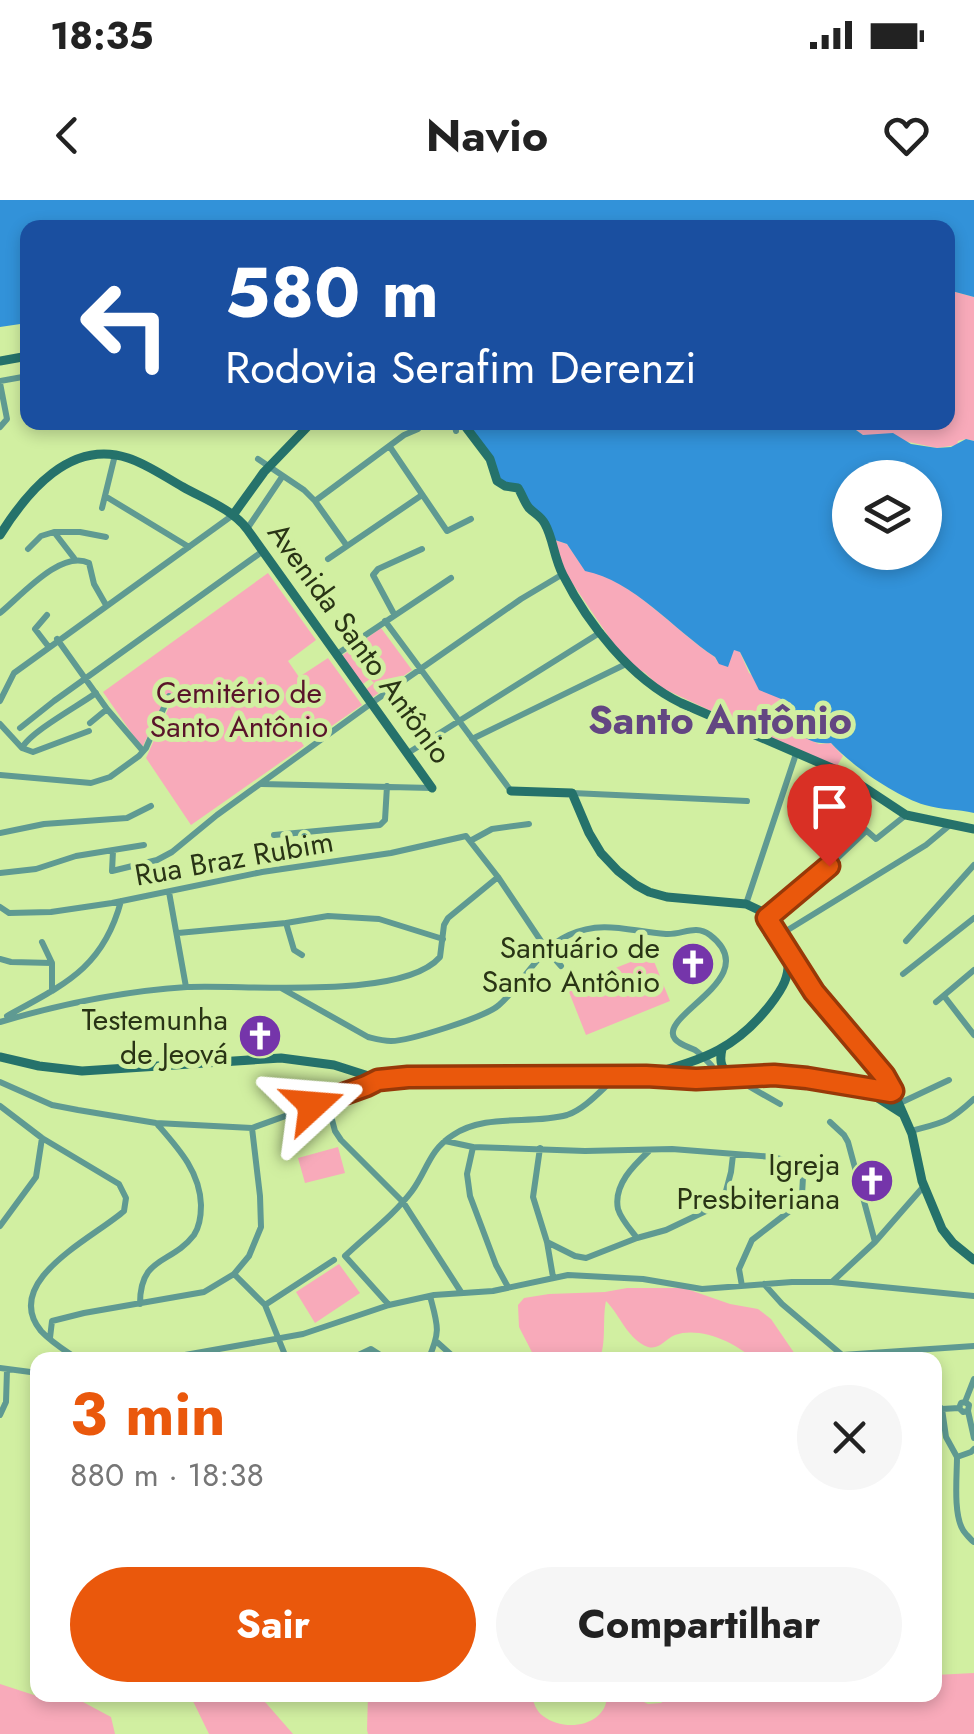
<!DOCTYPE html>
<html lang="pt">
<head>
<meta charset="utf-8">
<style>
	:root { --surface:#fff; --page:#f6f6f6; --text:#222; --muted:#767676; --accent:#ea580c }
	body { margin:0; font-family:Jost,sans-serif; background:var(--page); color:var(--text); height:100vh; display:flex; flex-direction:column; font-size:38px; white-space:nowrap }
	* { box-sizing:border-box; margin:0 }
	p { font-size:32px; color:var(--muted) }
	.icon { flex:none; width:55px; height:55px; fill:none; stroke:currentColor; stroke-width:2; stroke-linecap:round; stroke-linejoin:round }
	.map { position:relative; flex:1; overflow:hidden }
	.sheet { position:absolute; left:30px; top:1152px; width:912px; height:350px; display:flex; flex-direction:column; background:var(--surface); border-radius:20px; box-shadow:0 5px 15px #0003 }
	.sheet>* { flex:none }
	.banner { position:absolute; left:20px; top:20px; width:935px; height:210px; border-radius:20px; box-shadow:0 5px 15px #0003; background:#1a4fa0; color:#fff; overflow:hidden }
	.tools { position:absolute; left:832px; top:260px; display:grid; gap:20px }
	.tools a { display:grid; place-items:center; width:110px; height:110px; border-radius:50%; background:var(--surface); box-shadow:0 5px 15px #0003; font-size:50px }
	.pin { position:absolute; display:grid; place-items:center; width:85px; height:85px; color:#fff; margin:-102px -42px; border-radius:50% 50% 50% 0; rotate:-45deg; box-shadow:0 0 10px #0007 }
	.pin .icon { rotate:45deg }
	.me { position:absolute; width:110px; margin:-55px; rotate:71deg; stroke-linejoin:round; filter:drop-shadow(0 0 8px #0008) }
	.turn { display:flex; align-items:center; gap:35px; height:210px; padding:0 40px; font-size:45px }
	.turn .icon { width:130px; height:130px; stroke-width:2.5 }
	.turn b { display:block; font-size:70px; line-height:85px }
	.round { display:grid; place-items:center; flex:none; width:105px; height:105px; border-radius:52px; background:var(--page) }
	.headline { display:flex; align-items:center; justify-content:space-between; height:170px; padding:0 40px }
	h1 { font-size:60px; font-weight:700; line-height:75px; color:var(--accent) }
	.button { display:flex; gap:20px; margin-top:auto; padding:20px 40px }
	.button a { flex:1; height:115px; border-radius:60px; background:var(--accent); color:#fff; font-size:40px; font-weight:700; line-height:115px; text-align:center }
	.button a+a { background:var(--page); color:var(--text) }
	.status { display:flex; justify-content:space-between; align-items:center; height:70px; padding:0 50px; background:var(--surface); direction:ltr }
	.status svg { height:28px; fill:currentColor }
	header { display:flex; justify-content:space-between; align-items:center; height:130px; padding:0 40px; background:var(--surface); font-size:45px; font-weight:700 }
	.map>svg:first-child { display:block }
	.green { fill:#f8aaba }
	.water { fill:#3292d9; fill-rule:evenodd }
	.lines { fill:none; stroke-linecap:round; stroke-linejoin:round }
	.street { stroke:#5f9a92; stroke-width:6 }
	.secondary { stroke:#25726b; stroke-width:9 }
	.route-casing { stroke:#983908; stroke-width:25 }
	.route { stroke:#ea580c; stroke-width:18 }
	.labels { text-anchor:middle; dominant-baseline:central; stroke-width:10; stroke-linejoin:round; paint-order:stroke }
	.street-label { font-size:30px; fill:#293415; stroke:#d1efa1 }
	.park-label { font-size:30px; fill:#59142a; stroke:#d1efa1 }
	.poi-label { font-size:30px; fill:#293415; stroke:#d1efa1; text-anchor:end }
	.district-label { font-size:40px; font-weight:bold; fill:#634682; stroke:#d1efa1 }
</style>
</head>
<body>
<div class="status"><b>18:35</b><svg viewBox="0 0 49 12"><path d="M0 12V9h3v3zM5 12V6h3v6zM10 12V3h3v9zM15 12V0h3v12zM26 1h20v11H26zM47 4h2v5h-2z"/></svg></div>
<header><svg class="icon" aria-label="back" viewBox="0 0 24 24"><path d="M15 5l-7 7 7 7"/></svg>Navio<svg class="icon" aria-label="heart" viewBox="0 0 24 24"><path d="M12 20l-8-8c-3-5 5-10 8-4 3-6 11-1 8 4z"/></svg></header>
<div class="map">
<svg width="974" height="1534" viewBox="0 0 974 1534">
	<rect width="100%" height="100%" fill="#d1efa1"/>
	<path class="green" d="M 948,90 L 974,97 L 974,241 L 966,239 L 958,241 L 957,245 L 937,248 L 876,235 L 863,235 L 849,225 L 834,223 L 948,222 Z
		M 555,340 L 567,344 L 585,370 C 633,380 674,430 715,457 L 717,461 L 735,449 L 740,452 L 749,473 L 791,503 L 798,531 L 804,537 L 819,544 L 831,543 L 843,556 L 837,566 L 714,515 L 709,510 L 660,487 L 644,472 L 634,469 L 626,462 L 566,374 Z
		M 268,373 L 316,440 L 288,461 L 299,477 L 328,458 L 362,505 L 313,539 L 307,532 L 299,538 L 304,546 L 191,625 L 146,558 L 173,498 L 167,495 L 142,548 L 103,492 Z
		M 381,428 L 412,470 L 370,499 L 364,491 L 374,483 L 370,479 L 360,486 L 340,457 Z
		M 651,754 L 670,801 L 586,835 L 567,787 Z
		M 338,947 L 345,973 L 305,983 L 298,958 Z
		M 339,1064 L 360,1093 L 315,1123 L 296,1092 Z
		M 627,1088 L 684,1088 L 730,1104 L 758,1109 L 771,1119 L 799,1160 L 754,1160 C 737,1143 700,1126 675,1135 C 665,1139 660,1150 648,1147 C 628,1140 620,1115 606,1101 C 602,1120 607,1143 599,1160 L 582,1156 L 568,1160 L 536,1160 L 519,1127 L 518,1105 L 524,1098 L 549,1094 L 605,1092 Z
		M 974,1473 L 974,1534 L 368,1534 L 367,1530 L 368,1495 L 531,1495 C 534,1503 536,1511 543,1516 C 565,1533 607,1526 607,1495 L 629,1495 L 648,1504 L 661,1503 L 667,1498 L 711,1495 L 935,1495 L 935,1475 Z
		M 0,1484 L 43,1498 L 50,1495 L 74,1495 L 75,1500 L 83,1502 L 111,1517 L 115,1534 L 0,1534 Z
		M 190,1495 L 255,1495 L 266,1503 L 293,1534 L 209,1534 Z"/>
	<path class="water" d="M 0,0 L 974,0 L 974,97 L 948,90 L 948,28 L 28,28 L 27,123 L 0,127 Z
		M 834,222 L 849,225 L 863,235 L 893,233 L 911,244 L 937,248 L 951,247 L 966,239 L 974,241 L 974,613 C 958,609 941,610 925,605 C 895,596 851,565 831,543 C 800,545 796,529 791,503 L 759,490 L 740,452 L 734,450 L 728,467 L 719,464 L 715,457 C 674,430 633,380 585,371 L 567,344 L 555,340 L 527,303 L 525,295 L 501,282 L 469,223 ZM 850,278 L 925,278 L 925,352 L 850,352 Z"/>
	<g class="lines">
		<path class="street" d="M 0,181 L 28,176
			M 0,183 L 7,219 L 0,227
			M 454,222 L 456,231
			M 390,247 L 447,331 L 471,319
			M 258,259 L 304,290 L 315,301 L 347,346
			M 105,296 L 189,347
			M 315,301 L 404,235 L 418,229
			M 102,308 L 115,255
			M 247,329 L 282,277
			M 28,349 L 41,336 L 54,332
			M 74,358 L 54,332 L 80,332 L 106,337
			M 328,359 L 422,295
			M 0,413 C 21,396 61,349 89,363 L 94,384 L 106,405
			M 394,414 L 373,375 L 378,369 L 422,349
			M 47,415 L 35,429 L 48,446
			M 385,421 L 511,591
			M 57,439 L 107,509 L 143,551
			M 337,454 L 451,378
			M 0,501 L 14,473 L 233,315
			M 90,523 L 107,509
			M 0,524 L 22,548 L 33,552 L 89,531
			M 20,528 L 54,501 L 263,351
			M 472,539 L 626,464
			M 22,548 C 30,532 78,506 96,493
			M 408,553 L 601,432
			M 0,575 L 91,583 L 110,577 L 139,556 L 146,548 L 169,496
			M 262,584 L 432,588
			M 572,593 L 747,601
			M 833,601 L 876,639 L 906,615
			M 0,633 L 44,624 L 127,618 L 151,606
			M 274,635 L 380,625 L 385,620 L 387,586
			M 470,641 L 492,629 L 529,624
			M 113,651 L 112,671 L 157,660 L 172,652 L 217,615 L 373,502 L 521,399 L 563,374
			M 844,651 L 825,634 L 822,626 L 846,575
			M 0,673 L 36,669 L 76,656 L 144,645
			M 169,692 L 186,787
			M 746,704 L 796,554
			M 0,707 L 9,713 L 51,712 L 112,703 L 262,672 L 391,653 L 466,636 L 498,677 L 547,750 L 561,766
			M 767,718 L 814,680 L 865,632
			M 286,723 L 294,750 L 302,755
			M 178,733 L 286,723 L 328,716 L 379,719 L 443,739
			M 778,736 L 926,645 L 950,625
			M 906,741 L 974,665
			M 42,742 L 52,763 L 52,791
			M 0,759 L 11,762 L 52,763
			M 903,774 L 974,718
			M 281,788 L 368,837 C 376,839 383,841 391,841 C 409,841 486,817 499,805 C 523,784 538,749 569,735 C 603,719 632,732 666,734 C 683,735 695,724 710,735 C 766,778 656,815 675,839 C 680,845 689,847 695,850 C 701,854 707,861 712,866 L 712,874 L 709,878
			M 944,796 L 974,835
			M 936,802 L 974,770
			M 7,816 C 63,785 103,769 121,701
			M 0,822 C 61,804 124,791 187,787 C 245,784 402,801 440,757 L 444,725 L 448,718 L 498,677
			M 740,877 L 750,887 L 780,904
			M 0,882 L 52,905 L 78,910 L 156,923 L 252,928 L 366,887 L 378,880
			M 327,901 L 335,931 L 341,940 L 403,1002 L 461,1092
			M 900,903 L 949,880
			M 0,906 L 42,938 L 119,984 L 126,998 L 124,1011 C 95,1037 0,1081 41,1131 C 52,1143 66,1151 79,1160
			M 830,922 L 844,935 L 848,942 L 875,1042
			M 911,931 C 944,922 948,923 974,899
			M 445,941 L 473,947 L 585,951 L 672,949 L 773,957 L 791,962 L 799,968 L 803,977 L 802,995 L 791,1010 L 752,1040 L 739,1069 L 742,1086
			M 473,947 L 467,974 L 470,996 L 496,1065 L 508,1087
			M 540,948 L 533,997 L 547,1042 L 553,1077
			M 0,1026 L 36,977 L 42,938
			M 637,1038 C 630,1029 621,1019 618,1009 C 613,985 634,965 649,951
			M 547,1042 L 575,1056 L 586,1058 L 637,1038 L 666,1030 L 706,1011 L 718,1002 L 726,991 L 731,972 L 733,955
			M 234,1074 L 265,1105 L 287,1160
			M 833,1081 L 875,1042 L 924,986
			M 764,1084 L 782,1104 L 848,1160
			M 140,1104 C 140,1055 171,1065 194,1035 C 200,1026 201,1015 201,1005 C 200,972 179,949 158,925
			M 265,1105 L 334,1060
			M 389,1105 L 345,1056 C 367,1035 394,1015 412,991 C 427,971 429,950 453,935 C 486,913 530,925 567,915 C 585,909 601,890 616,877
			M 50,1138 L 52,1121 L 84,1113 L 204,1092 L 234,1074 L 249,1056 L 261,1027 L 260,996 L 252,928
			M 437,1142 L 457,1160
			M 842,1155 L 974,1146
			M 157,1160 L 303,1134 L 389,1105 L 434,1095 L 493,1091 L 568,1075 L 643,1079 L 702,1089 L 792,1082 L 832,1082 L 974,1096
			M 348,1160 L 371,1149 L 388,1160
			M 428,1160 C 441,1131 438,1126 430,1096
			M 520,1160 L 533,1159
			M 0,1168 L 38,1173
			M 935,1202 L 942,1209 L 959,1208 L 963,1212 L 968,1211
			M 965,1202 L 969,1205 L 968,1211 L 974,1238
			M 959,1208 L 961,1203 L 965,1202 L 974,1179
			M 942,1209 L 946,1237 L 957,1257
			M 0,1215 L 6,1202 L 7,1170
			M 974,1249 L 971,1252 L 957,1257 C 957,1276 953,1314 963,1330 C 964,1332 972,1341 974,1342"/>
		<path class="secondary" d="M 0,161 L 28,156
			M 462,222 L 490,259 L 497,281 L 505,286 L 518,288 C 522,294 524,302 529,308 C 535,314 541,316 545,324 C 553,338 554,358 563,375 C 588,424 631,479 681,503 L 841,572 L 906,615 L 974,629
			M 233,315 L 264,272 L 312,222
			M 0,335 C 27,292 70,239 128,258 C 147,264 165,277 183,287 C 204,299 232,309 247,329 L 432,588
			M 511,591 L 572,593 L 589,633 L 601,653 L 618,671 L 636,685 L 649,692 L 667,697 L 746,704 L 761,711 L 814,792 L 868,854 L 891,886 L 912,934 L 922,981 L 942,1029 L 953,1043 L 974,1060
			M 722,849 C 719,862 721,870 733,875
			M 0,857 L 39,866 L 82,871 L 281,858 L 334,865 L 378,879 L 408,877 L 646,876 L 696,879 L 774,875 L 807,878 L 887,893 L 893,891
			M 649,875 C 702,859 734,851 770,805 C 783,788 790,777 788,755
			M 870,893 L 903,914"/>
	</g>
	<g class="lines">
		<g class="route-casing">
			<path id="route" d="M 313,905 L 366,886 L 378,880 L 408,877 L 646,876 L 696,879 L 774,875 L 807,878 L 891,892 L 893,891 L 884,875 L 814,792 L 767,718 L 829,666"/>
		</g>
		<use href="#route" class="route"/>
	</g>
	<defs>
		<g id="church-disc" transform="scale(2.25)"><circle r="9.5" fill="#7535aa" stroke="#d1efa1"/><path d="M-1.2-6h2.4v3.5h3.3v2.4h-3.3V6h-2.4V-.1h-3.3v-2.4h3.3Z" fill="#fff"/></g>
	</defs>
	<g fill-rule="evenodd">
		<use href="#church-disc" x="693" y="764"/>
		<use href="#church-disc" x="260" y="836"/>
		<use href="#church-disc" x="872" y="981"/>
	</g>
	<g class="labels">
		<g class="street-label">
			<text transform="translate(360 443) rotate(54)">Avenida Santo Antônio</text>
			<text transform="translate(234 658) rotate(-10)">Rua Braz Rubim</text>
		</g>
		<g class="park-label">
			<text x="239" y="492">Cemitério de<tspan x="239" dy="34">Santo Antônio</tspan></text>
		</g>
		<g class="poi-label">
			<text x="660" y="747">Santuário de<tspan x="660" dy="34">Santo Antônio</tspan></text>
			<text x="228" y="819">Testemunha<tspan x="228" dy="34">de Jeová</tspan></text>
			<text x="840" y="964">Igreja<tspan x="840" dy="34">Presbiteriana</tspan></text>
		</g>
		<g class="district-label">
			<text x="720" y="520">Santo Antônio</text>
		</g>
	</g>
</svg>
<div class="tools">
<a><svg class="icon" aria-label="layers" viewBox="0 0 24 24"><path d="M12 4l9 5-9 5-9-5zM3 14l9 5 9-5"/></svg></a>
</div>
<div class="pin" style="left:829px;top:666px;background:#d93025"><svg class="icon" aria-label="arrive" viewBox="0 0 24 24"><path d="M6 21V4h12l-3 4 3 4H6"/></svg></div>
<svg class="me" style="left:313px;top:905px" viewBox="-20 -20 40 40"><path d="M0-17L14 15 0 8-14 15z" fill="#ea580c" stroke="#fff" stroke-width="4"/></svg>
<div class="banner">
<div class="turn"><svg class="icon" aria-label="left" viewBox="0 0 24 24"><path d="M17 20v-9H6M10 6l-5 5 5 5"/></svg><div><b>580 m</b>Rodovia Serafim Derenzi</div></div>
</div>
<section class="sheet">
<div class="headline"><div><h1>3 min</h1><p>880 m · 18:38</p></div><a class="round"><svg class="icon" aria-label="close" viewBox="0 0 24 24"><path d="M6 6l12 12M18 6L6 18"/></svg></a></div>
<div class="button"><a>Sair</a><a>Compartilhar</a></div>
</section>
</div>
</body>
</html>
